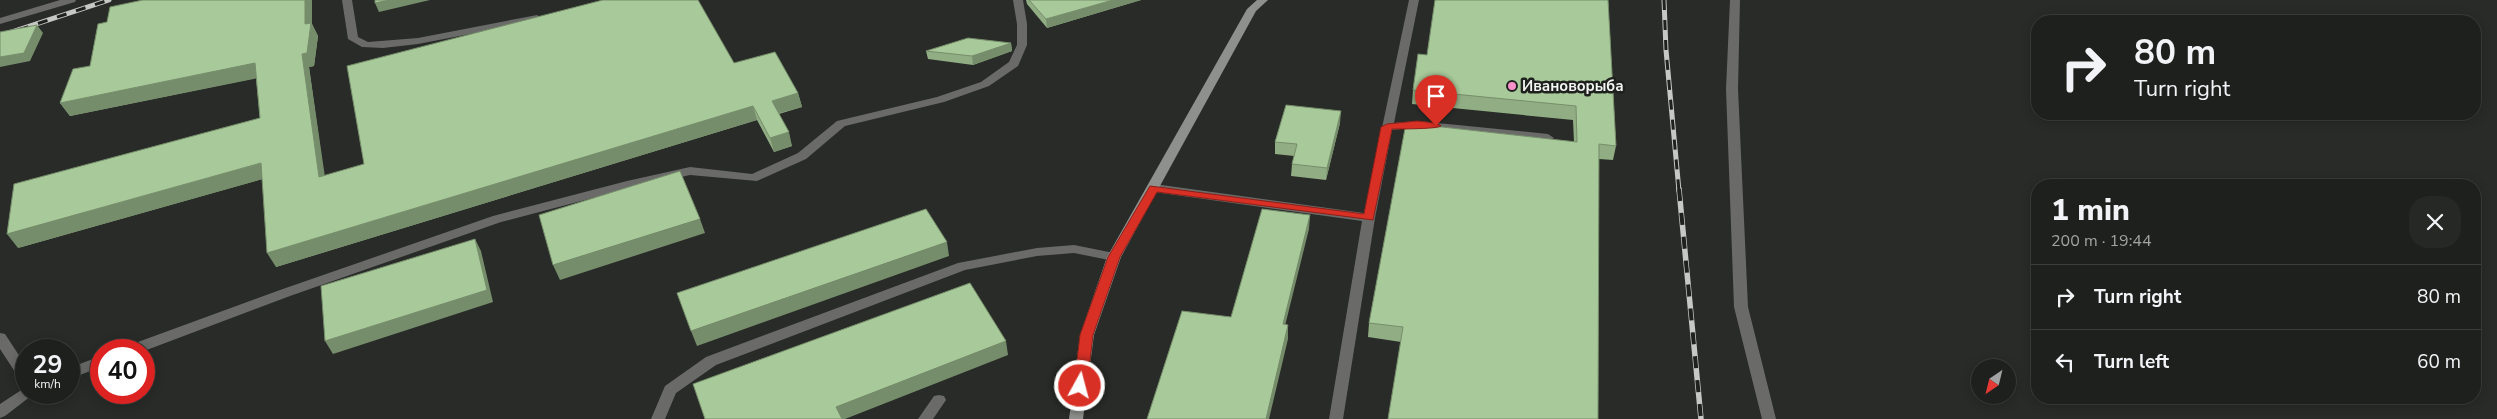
<!DOCTYPE html>
<html lang="en">
<head>
<meta charset="utf-8">
<style>
	:root { --surface:#1e201d; --page:#262826; --text:#f1f3f6; --muted:#a1a3a4; --line:#3c3e3b }
	body { margin:0; font-family:"Nunito Sans",sans-serif; background:var(--page); color:var(--text); height:100vh; display:flex; flex-direction:column; font-size:19px; white-space:nowrap }
	* { box-sizing:border-box; margin:0 }
	p { font-size:16px; color:var(--muted) }
	.icon { flex:none; width:28px; height:28px; fill:none; stroke:currentColor; stroke-width:2; stroke-linecap:round; stroke-linejoin:round }
	.map { position:relative; flex:1; overflow:hidden }
	.sheet { position:absolute; left:2031px; top:179px; width:450px; height:225px; display:flex; flex-direction:column; background:var(--surface); border-radius:20px; box-shadow:0 2px 12px #0003,0 0 0 1px var(--line) }
	.sheet>* { flex:none }
	.banner { position:absolute; left:2031px; top:15px; width:450px; height:105px; border-radius:20px; box-shadow:0 2px 12px #0003,0 0 0 1px var(--line); background:#1e201d; color:var(--text); overflow:hidden }
	.needle { width:32px; rotate:215deg }
	.buttons { position:absolute; left:1971px; top:359px; display:grid; gap:10px }
	.buttons a { display:grid; place-items:center; width:45px; height:45px; border-radius:50%; background:var(--surface); box-shadow:0 2px 12px #0003,0 0 0 1px var(--line); font-size:25px }
	.speed { position:absolute; left:15px; top:339px; display:flex; gap:10px; font-size:25px; font-weight:700; text-align:center }
	.speed>* { display:grid; place-content:center; width:65px; height:65px; border-radius:50%; background:var(--surface); box-shadow:0 2px 12px #0003,0 0 0 1px var(--line); line-height:1 }
	.speed small { font-size:12px; font-weight:400 }
	.speed .limit { border:8px solid #d22; background:#fff; color:#111 }
	.pin { position:absolute; display:grid; place-items:center; width:42px; height:42px; color:#fff; margin:-51px -21px; border-radius:50% 50% 50% 0; rotate:-45deg; box-shadow:0 0 5px #0007 }
	.pin .icon { rotate:45deg }
	.me { position:absolute; width:55px; margin:-28px; rotate:7deg; stroke-linejoin:round; filter:drop-shadow(0 0 4px #0008) }
	.turn { display:flex; align-items:center; gap:18px; height:105px; padding:0 20px; font-size:22px }
	.turn .icon { width:65px; height:65px; stroke-width:2.5 }
	.turn b { display:block; font-size:35px; line-height:42px }
	.round { display:grid; place-items:center; flex:none; width:52px; height:52px; border-radius:20px; background:var(--page) }
	.headline { display:flex; align-items:center; justify-content:space-between; height:85px; padding:0 20px }
	h1 { font-size:30px; font-weight:800; line-height:38px }
	ul { padding:0; list-style:none }
	li { display:flex; align-items:center; gap:15px; height:65px; padding:0 20px; border-top:1px solid var(--line) }
	li div { flex:1 }
	li b { display:block; font-size:19px }
	li em { font-style:normal }
	.map>svg:first-child { display:block }
	.lines { fill:none; stroke-linecap:round; stroke-linejoin:round }
	.lane { fill:#6a6b69; fill-rule:evenodd }
	.secondary { fill:#8e908d; fill-rule:evenodd }
	.rail-far1-casing { stroke:#c6c8c5; stroke-width:5 }
	.rail-casing { stroke:#c6c8c5; stroke-width:5.5 }
	.rail-far1 { stroke:#1e211d; stroke-width:3; stroke-dasharray:10; stroke-linecap:butt }
	.rail { stroke:#1e211d; stroke-width:4; stroke-dasharray:12; stroke-linecap:butt }
	.wall { fill:#90ad84 }
	.shaded-wall { fill:#768d6b }
	.building { fill:#a8c999; stroke:#768d6b }
	.route { fill:#d93025; stroke:#8d1f18 }
	.poi-dot { fill:#f890ca; stroke:#1e211d; stroke-width:2 }
	.labels { text-anchor:middle; dominant-baseline:central; stroke-width:5; stroke-linejoin:round; paint-order:stroke }
	.poi-label { font-size:15px; font-weight:bold; fill:#f4f6f3; stroke:#1e211d; text-anchor:start }
</style>
</head>
<body>
<div class="map">
<svg width="2497" height="419" viewBox="0 0 2497 419">
	<rect width="100%" height="100%" fill="#282b27"/>
	<g class="lines">
		<path class="lane" d="M 60,0 L 76,0 L 75,2 L 0,24 L 0,18 Z
			M 342,0 L 352,0 L 358,37 L 368,42 L 418,38 L 537,15 L 542,18 L 537,21 L 418,44 L 383,48 L 362,47 L 348,39 Z
			M 1013,0 L 1023,0 L 1027,24 L 1027,45 L 1018,66 L 989,86 L 944,102 L 845,126 L 806,159 L 757,181 L 690,175 L 627,189 L 501,222 L 290,296 L 144,351 L 125,350 L 127,346 L 280,290 L 493,216 L 627,181 L 690,167 L 752,174 L 798,153 L 837,121 L 937,97 L 981,82 L 1009,62 L 1017,45 L 1017,24 Z
			M 1409,0 L 1419,0 L 1394,123 L 1417,121 L 1548,134 L 1554,138 L 1548,142 L 1417,127 L 1392,130 L 1375,218 L 1343,419 L 1329,419 L 1362,221 L 1154,192 L 1148,188 L 1154,184 L 1364,213 Z
			M 1730,0 L 1740,0 L 1738,89 L 1748,307 L 1776,419 L 1762,419 L 1734,307 L 1726,89 Z
			M 1074,245 L 1114,253 L 1121,257 L 1114,261 L 1074,253 L 1037,256 L 965,270 L 716,365 L 676,393 L 665,419 L 651,419 L 665,386 L 706,357 L 958,263 L 1037,248 Z
			M 0,333 L 5,334 L 26,366 L 26,382 L 21,381 L 0,349 Z
			M 101,356 L 101,367 L 69,379 L 69,368 Z
			M 26,387 L 26,392 L 33,392 L 31,396 L 5,416 L 0,418 L 0,404 Z
			M 939,395 L 944,396 L 946,400 L 933,419 L 918,419 L 934,396 Z"/>
		<path class="secondary" d="M 1257,0 L 1268,0 L 1256,11 L 1121,257 L 1094,335 L 1083,419 L 1069,419 L 1080,335 L 1107,257 L 1247,9 Z"/>
		<g class="rail-far1-casing">
			<path id="rail-far1" d="M 1664,0 L 1666,50 L 1679,191
				M 0,36 L 109,0"/>
		</g>
		<g class="rail-casing">
			<path id="rail" d="M 1679,189 L 1701,419"/>
		</g>
		<use href="#rail-far1" class="rail-far1"/>
		<use href="#rail" class="rail"/>
	</g>
	<path class="wall" d="M 143,0 L 312,0 L 312,24 L 318,36 L 314,66 L 309,67 L 324,176 L 734,63 L 798,93 L 802,107 L 779,114 L 792,146 L 774,152 L 757,120 L 276,267 L 262,179 L 18,248 L 260,118 L 256,78 L 70,116 L 60,103 L 90,66 L 107,22 Z
		M 1026,0 L 1141,0 L 1047,28 L 1027,4 Z
		M 1608,0 L 1616,146 L 1613,160 L 1599,159 L 1401,342 L 1368,337 L 1369,323 L 1574,142 L 1573,120 L 1412,104 L 1413,90 L 1427,55 Z
		M 1011,43 L 1012,51 L 973,65 L 928,59 L 926,51 Z
		M 1340,123 L 1326,180 L 1291,176 L 1292,164 L 1294,156 L 1275,154 L 1275,142 Z"/>
	<path class="shaded-wall" d="M 305,0 L 312,0 L 312,24 L 318,36 L 314,66 L 309,67 L 327,191 L 319,177 L 302,54 Z
		M 390,0 L 430,0 L 379,12 L 375,3 Z
		M 1113,0 L 1141,0 L 1047,28 L 1046,19 Z
		M 37,25 L 43,33 L 30,61 L 0,67 L 0,57 Z
		M 1011,43 L 1012,51 L 973,65 L 972,56 Z
		M 255,63 L 263,77 L 70,116 L 60,103 Z
		M 798,93 L 802,107 L 776,114 L 772,101 Z
		M 753,106 L 757,120 L 276,267 L 267,253 Z
		M 1341,111 L 1340,123 L 1326,180 L 1327,168 Z
		M 789,132 L 792,146 L 774,152 L 770,138 Z
		M 261,163 L 270,177 L 18,248 L 7,234 Z
		M 1310,215 L 1309,229 L 1282,338 L 1283,324 Z
		M 700,219 L 705,233 L 560,280 L 553,265 Z
		M 475,239 L 481,251 L 493,302 L 333,354 L 325,341 Z
		M 947,242 L 949,256 L 697,346 L 691,331 Z
		M 1288,325 L 1288,339 L 1269,419 L 1266,419 Z
		M 1006,341 L 1008,355 L 845,419 L 839,419 L 836,407 Z"/>
	<path class="building" d="M 143,0 L 305,0 L 305,24 L 311,23 L 307,53 L 302,54 L 319,177 L 364,164 L 347,66 L 603,0 L 698,0 L 734,63 L 775,52 L 798,93 L 772,101 L 789,132 L 770,138 L 753,106 L 267,253 L 261,163 L 7,234 L 14,184 L 260,118 L 255,63 L 60,103 L 73,69 L 90,66 L 98,24 L 107,22 L 110,7 Z
		M 375,0 L 390,0 L 375,3 Z
		M 1029,0 L 1113,0 L 1046,19 Z
		M 1435,0 L 1608,0 L 1616,146 L 1599,144 L 1598,419 L 1388,419 L 1403,327 L 1369,323 L 1406,123 L 1577,142 L 1576,106 L 1413,90 L 1418,54 L 1427,55 Z
		M 37,25 L 24,53 L 0,57 L 0,32 Z
		M 968,38 L 1011,43 L 972,56 L 926,51 Z
		M 1286,105 L 1341,111 L 1327,168 L 1292,164 L 1297,144 L 1275,142 Z
		M 680,171 L 700,219 L 553,265 L 539,215 Z
		M 926,209 L 947,242 L 691,331 L 677,293 Z
		M 1262,209 L 1310,215 L 1283,324 L 1288,325 L 1266,419 L 1147,419 L 1182,311 L 1231,317 Z
		M 475,239 L 487,290 L 325,341 L 321,286 Z
		M 970,283 L 1006,341 L 836,407 L 842,419 L 705,419 L 693,384 Z"/>
	<path class="route" d="M 1417,121 L 1436,123 L 1441,126 C 1437,129 1401,129 1392,129 L 1373,220 L 1157,192 L 1120,257 L 1093,335 L 1087,386 L 1080,390 L 1075,389 L 1074,386 L 1080,335 L 1108,257 L 1150,186 L 1364,214 L 1381,127 L 1387,124 Z"/>
	<circle class="poi-dot" cx="1512" cy="86" r="5"/>
	<g class="labels">
		<g class="poi-label">
			<text x="1522" y="86">Ивановорыба</text>
		</g>
	</g>
</svg>
<div class="buttons">
<a><svg class="needle" viewBox="-14 -14 28 28"><path d="M0-13l5 13h-10z" fill="#e53935"/><path d="M0 13l5-13h-10z" fill="#a1a3a4"/></svg></a>
</div>
<div class="speed"><div>29<small>km/h</small></div><div class="limit">40</div></div>
<div class="pin" style="left:1436px;top:126px;background:#d93025"><svg class="icon" aria-label="arrive" viewBox="0 0 24 24"><path d="M6 21V4h12l-3 4 3 4H6"/></svg></div>
<svg class="me" style="left:1080px;top:386px" viewBox="-20 -20 40 40"><circle r="17" fill="#d93025" stroke="#fff" stroke-width="3"/><path d="M0-11L8 9 0 5-8 9z" fill="#fff"/></svg>
<div class="banner">
<div class="turn"><svg class="icon" aria-label="right" viewBox="0 0 24 24"><path d="M7 20v-9h11M14 6l5 5-5 5"/></svg><div><b>80 m</b>Turn right</div></div>
</div>
<section class="sheet">
<div class="headline"><div><h1>1 min</h1><p>200 m · 19:44</p></div><a class="round"><svg class="icon" aria-label="close" viewBox="0 0 24 24"><path d="M6 6l12 12M18 6L6 18"/></svg></a></div>
<ul>
<li><svg class="icon" aria-label="right" viewBox="0 0 24 24"><path d="M7 20v-9h11M14 6l5 5-5 5"/></svg><div><b>Turn right</b></div><em>80 m</em></li>
<li><svg class="icon" aria-label="left" viewBox="0 0 24 24"><path d="M17 20v-9H6M10 6l-5 5 5 5"/></svg><div><b>Turn left</b></div><em>60 m</em></li>
</ul>
</section>
</div>
</body>
</html>
